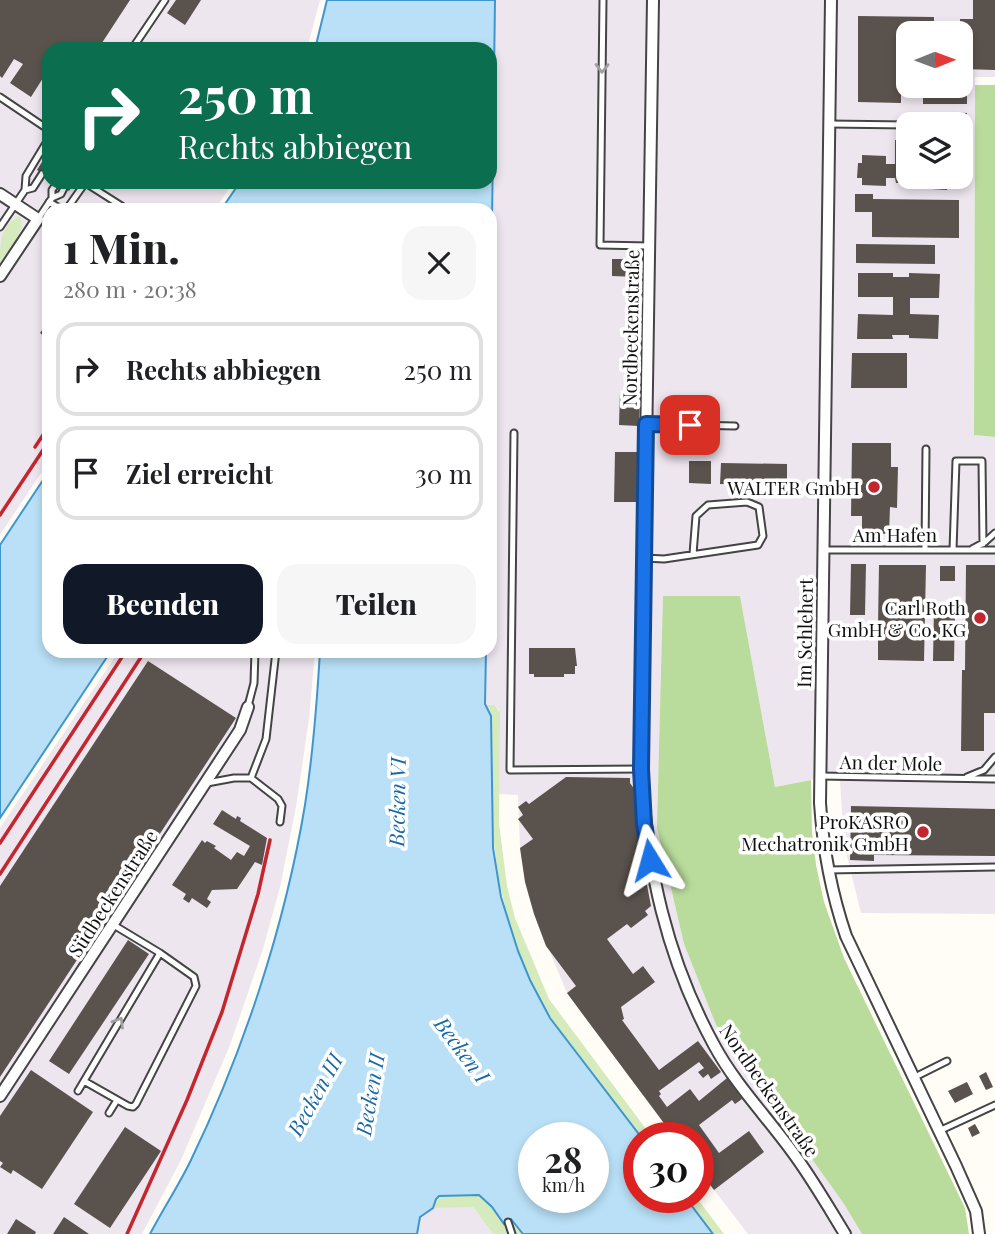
<!DOCTYPE html>
<html lang="de">
<head>
<meta charset="utf-8">
<style>
	:root { --surface:#fff; --page:#f6f6f6; --text:#202124; --muted:#757577; --line:#e0e0e0; --accent:#111827 }
	body { margin:0; font-family:"Playfair Display",serif; background:var(--page); color:var(--text); height:100vh; display:flex; flex-direction:column; font-size:26px; white-space:nowrap }
	* { box-sizing:border-box; margin:0 }
	p { font-size:23px; color:var(--muted) }
	.icon { flex:none; width:38px; height:38px; fill:none; stroke:currentColor; stroke-width:2; stroke-linecap:round; stroke-linejoin:round }
	.map { position:relative; flex:1; overflow:hidden }
	.drawer { position:absolute; left:42px; top:203px; width:455px; height:455px; display:flex; flex-direction:column; background:var(--surface); border-radius:21px; box-shadow:0 4px 10px #0003 }
	.drawer>* { flex:none }
	.top-card { position:absolute; left:42px; top:42px; width:455px; height:147px; border-radius:21px; box-shadow:0 4px 10px #0003; background:#0b6e4f; color:#fff; overflow:hidden }
	.needle { width:46px; rotate:89deg }
	.controls { position:absolute; left:896px; top:21px; display:grid; gap:14px }
	.controls a { display:grid; place-items:center; width:77px; height:77px; border-radius:14px; background:var(--surface); box-shadow:0 4px 10px #0003; font-size:35px }
	.speed { position:absolute; left:518px; top:1122px; display:flex; gap:14px; font-size:35px; font-weight:700; text-align:center }
	.speed>* { display:grid; place-content:center; width:91px; height:91px; border-radius:50%; background:var(--surface); box-shadow:0 4px 10px #0003; line-height:1 }
	.speed small { font-size:18px; font-weight:400 }
	.speed .limit { border:10px solid #d22; background:#fff; color:#111 }
	.pin { position:absolute; display:grid; place-items:center; width:60px; height:60px; color:#fff; margin:-30px; border-radius:14px; box-shadow:0 4px 10px #0006 }
	.me { position:absolute; width:77px; margin:-38px; rotate:352deg; stroke-linejoin:round; filter:drop-shadow(0 0 5px #0008) }
	.turn { display:flex; align-items:center; gap:24px; height:147px; padding:0 21px; font-size:32px }
	.turn .icon { width:91px; height:91px; stroke-width:2.5 }
	.turn b { display:block; font-size:49px; line-height:60px }
	.round { display:grid; place-items:center; flex:none; width:74px; height:74px; border-radius:21px; background:var(--page) }
	.overview { display:flex; align-items:center; justify-content:space-between; height:119px; padding:0 21px }
	h1 { font-size:42px; font-weight:800; line-height:52px }
	.cta { display:flex; gap:14px; margin-top:auto; padding:14px 21px }
	.cta a { flex:1; height:80px; border-radius:21px; background:var(--accent); color:#fff; font-size:28px; font-weight:800; line-height:80px; text-align:center }
	.cta a+a { background:var(--page); color:var(--text) }
	ul { padding:0; list-style:none }
	li { display:flex; align-items:center; gap:21px; height:94px; margin:0 14px 10px; padding:0 7px; border:4px solid var(--line); border-radius:21px }
	li div { flex:1 }
	li b { display:block; font-size:26px }
	li em { font-style:normal }
	.map>svg:first-child { display:block }
	.industrial { fill:#eee6ef; fill-rule:evenodd }
	.green { fill:#d5ebbd }
	.forest { fill:#b9dc9c }
	.water { fill:#b9e0f7; stroke:#3f96cf; stroke-width:2; fill-rule:evenodd }
	.building { fill:#5a524d }
	.lines { fill:none; stroke-linecap:round; stroke-linejoin:round }
	.lane-casing { stroke:#444; stroke-width:9 }
	.street-casing { stroke:#444; stroke-width:14 }
	.lane { stroke:#fff; stroke-width:5 }
	.street { stroke:#fff; stroke-width:10 }
	.rail { stroke:#c4262e; stroke-width:3.5 }
	.oneway { stroke:#a0a0a0 }
	.route-casing { stroke:#114b97; stroke-width:18 }
	.route { stroke:#1a73e8; stroke-width:12 }
	.poi-dot { fill:#c4262e; stroke:#fff; stroke-width:2.5 }
	.labels { text-anchor:middle; dominant-baseline:central; stroke-width:7; stroke-linejoin:round; paint-order:stroke }
	.street-label { font-size:19px; fill:#111; stroke:#fff }
	.poi-label { font-size:19px; fill:#111; stroke:#fff; text-anchor:end }
	.water-label { font-size:21px; font-style:italic; fill:#1768a6; stroke:#fff }
</style>
</head>
<body>
<div class="map">
<svg width="995" height="1234" viewBox="0 0 995 1234">
	<rect width="100%" height="100%" fill="#fffdf5"/>
	<path class="industrial" d="M 0,0 L 320,0 L 307,49 L 49,49 L 49,182 L 233,182 L 215,210 L 49,210 L 49,461 L 0,535 Z
		M 495,0 L 995,0 L 995,77 L 975,77 L 974,435 L 995,437 L 995,914 L 861,913 L 844,844 L 840,780 L 811,780 L 775,787 L 740,596 L 657,828 L 684,944 L 716,1025 L 844,1204 L 862,1234 L 748,1234 L 698,1169 L 698,1138 L 675,1137 L 567,993 L 534,914 L 525,882 L 520,848 L 518,795 L 499,794 L 499,710 L 495,705 L 485,705 L 486,651 L 490,651 L 490,295 ZM 908,33 L 961,33 L 961,86 L 908,86 ZM 908,124 L 961,124 L 961,177 L 908,177 Z
		M 119,651 L 315,651 L 309,719 L 296,807 L 280,887 L 263,949 L 230,1045 L 181,1160 L 142,1234 L 0,1234 L 0,828 Z
		M 447,1207 L 473,1207 L 493,1234 L 417,1234 L 417,1224 L 422,1213 L 433,1208 Z"/>
	<path class="green" d="M 20,216 C 27,232 8,250 0,263 C 0,243 0,225 20,216 Z
		M 487,705 L 495,705 L 500,713 L 499,823 L 507,886 L 515,918 L 549,999 L 652,1137 L 641,1137 C 620,1109 598,1081 577,1052 C 564,1035 550,1019 540,1000 C 490,907 489,808 487,705 Z
		M 479,1195 L 492,1207 L 503,1223 L 511,1219 L 523,1234 L 493,1234 L 473,1207 L 433,1208 L 436,1199 L 439,1196 Z
		M 685,1197 L 696,1197 L 724,1234 L 713,1234 Z"/>
	<path class="forest" d="M 975,85 L 995,85 L 995,437 L 974,435 Z
		M 663,596 L 740,596 L 775,787 L 811,780 L 812,832 L 816,865 L 824,902 L 844,958 L 965,1208 L 969,1234 L 862,1234 L 844,1204 L 716,1025 L 684,944 L 657,828 Z"/>
	<path class="water" d="M 327,0 L 495,0 L 491,295 L 490,210 L 221,210 L 240,182 L 490,182 L 490,49 L 315,49 Z
		M 49,471 L 49,651 L 111,651 L 0,818 L 0,545 Z
		M 320,651 L 486,651 L 485,704 L 491,716 L 493,848 L 501,897 L 518,951 L 530,980 L 550,1018 L 641,1137 L 639,1138 L 639,1197 L 685,1197 L 713,1234 L 523,1234 L 511,1219 L 504,1224 L 492,1207 L 479,1195 L 439,1196 L 436,1199 L 433,1208 L 420,1217 L 417,1234 L 150,1234 C 163,1209 179,1185 191,1160 C 244,1050 285,925 305,805 C 313,754 317,702 320,651 ZM 534,1138 L 593,1138 L 593,1197 L 534,1197 Z"/>
	<path class="building" d="M 0,0 L 130,0 L 98,49 L 49,49 L 49,82 L 43,78 L 31,97 L 10,83 L 23,64 L 14,59 L 2,78 L 0,76 Z
		M 176,0 L 201,0 L 185,25 L 167,13 Z
		M 973,0 L 995,0 L 995,70 L 961,69 L 960,19 L 973,19 Z
		M 858,16 L 934,17 L 934,33 L 908,33 L 908,70 L 901,69 L 901,103 L 858,102 Z
		M 961,78 L 967,78 L 967,104 L 923,104 L 923,86 L 961,86 Z
		M 947,112 L 967,113 L 965,188 L 949,187 L 949,177 L 961,177 L 961,124 L 947,124 Z
		M 895,140 L 908,141 L 908,177 L 948,177 L 947,190 L 931,189 L 931,183 L 896,183 L 895,178 L 886,178 L 886,186 L 862,185 L 862,178 L 857,178 L 858,163 L 862,163 L 862,155 L 886,156 L 886,164 L 895,164 Z
		M 47,154 L 49,155 L 49,178 L 37,170 Z
		M 55,182 L 75,182 L 69,191 Z
		M 855,194 L 873,194 L 873,199 L 959,200 L 959,238 L 872,237 L 872,212 L 855,212 Z
		M 856,244 L 935,245 L 935,264 L 856,263 Z
		M 612,259 L 638,259 L 638,277 L 612,276 Z
		M 858,273 L 893,273 L 893,277 L 909,277 L 909,273 L 940,274 L 939,298 L 910,298 L 910,314 L 939,315 L 938,339 L 909,338 L 909,335 L 892,335 L 893,339 L 857,339 L 858,314 L 893,315 L 893,297 L 858,297 Z
		M 49,320 L 49,340 L 40,333 Z
		M 852,353 L 907,353 L 907,388 L 851,388 Z
		M 620,392 L 640,392 L 639,426 L 619,425 Z
		M 852,443 L 891,443 L 891,467 L 898,467 L 897,508 L 890,507 L 889,534 L 862,533 L 862,516 L 851,516 Z
		M 615,452 L 639,452 L 638,502 L 614,502 Z
		M 689,461 L 711,461 L 711,484 L 689,483 Z
		M 721,463 L 787,464 L 787,486 L 720,484 Z
		M 851,564 L 866,564 L 865,615 L 850,615 Z
		M 879,565 L 926,565 L 924,661 L 878,660 L 878,636 L 875,636 L 876,626 L 878,626 Z
		M 966,565 L 995,565 L 995,713 L 984,713 L 984,751 L 961,751 L 962,670 L 965,670 Z
		M 940,566 L 955,566 L 955,581 L 940,581 Z
		M 934,607 L 955,607 L 954,661 L 933,661 Z
		M 529,648 L 575,648 L 577,666 L 575,666 L 575,674 L 564,674 L 564,677 L 534,677 L 534,674 L 529,674 Z
		M 148,661 L 236,718 L 0,1077 L 0,886 Z
		M 566,777 L 630,778 L 630,783 L 635,790 L 638,838 L 651,906 L 645,911 L 648,915 L 631,928 L 627,924 L 607,939 L 633,974 L 643,966 L 655,982 L 621,1007 L 624,1019 L 622,1020 L 659,1070 L 698,1041 L 721,1072 L 711,1079 L 708,1074 L 703,1078 L 698,1072 L 704,1068 L 699,1062 L 659,1091 L 661,1094 L 659,1096 L 667,1107 L 690,1089 L 699,1101 L 727,1078 L 742,1099 L 735,1104 L 732,1100 L 699,1125 L 719,1153 L 749,1131 L 764,1152 L 714,1190 L 698,1169 L 698,1138 L 675,1138 L 581,1012 L 567,993 L 576,986 L 546,946 L 534,914 L 525,882 L 520,848 L 533,839 L 518,819 L 523,815 L 518,807 L 526,801 L 529,804 Z
		M 851,806 L 995,809 L 995,856 L 874,855 L 874,861 L 850,860 Z
		M 222,810 L 236,819 L 237,816 L 241,818 L 240,821 L 267,838 L 262,865 L 255,862 L 237,889 L 212,890 L 207,899 L 211,902 L 207,908 L 192,898 L 189,903 L 183,899 L 186,894 L 172,885 L 202,840 L 205,843 L 207,841 L 216,846 L 214,848 L 231,860 L 237,852 L 244,856 L 250,846 L 213,824 Z
		M 128,940 L 149,954 L 69,1074 L 49,1061 Z
		M 31,1070 L 93,1112 L 42,1189 L 13,1170 L 11,1174 L 0,1167 L 3,1163 L 0,1161 L 0,1116 Z
		M 986,1072 L 993,1087 L 986,1090 L 979,1076 Z
		M 967,1082 L 973,1094 L 955,1103 L 948,1091 Z
		M 975,1124 L 980,1133 L 972,1137 L 968,1128 Z
		M 125,1127 L 161,1151 L 110,1228 L 74,1204 Z
		M 64,1217 L 89,1234 L 53,1234 Z
		M 16,1219 L 36,1232 L 35,1234 L 7,1234 Z"/>
	<g class="lines">
		<g class="lane-casing">
			<path id="lane" d="M 603,0 L 600,245 L 649,246
				M 132,49 L 165,0
				M 0,97 L 49,130
				M 829,124 L 908,125
				M 84,182 L 128,210
				M 25,190 L 33,188 L 42,174
				M 52,198 L 52,190 L 57,183
				M 49,202 L 63,210
				M 66,210 L 85,183
				M 38,219 L 52,198 L 61,194 L 64,188
				M 0,227 L 25,190 L 26,176 L 49,138
				M 647,424 L 735,426
				M 514,433 L 510,770 L 641,769
				M 972,549 L 985,542 L 995,533
				M 822,550 L 995,550
				M 925,550 L 926,449
				M 953,550 L 956,461 L 982,461 L 983,544
				M 644,558 L 664,559 L 758,545 L 763,536 L 759,507 L 747,502 L 708,505 L 696,516 L 693,554
				M 248,706 L 254,683 L 255,651
				M 820,776 L 995,779
				M 967,777 L 984,770 L 995,757
				M 251,778 L 266,739 L 276,651
				M 207,783 L 234,778 L 251,778 L 278,799 L 282,806 L 280,822
				M 828,870 L 995,867
				M 913,1078 L 947,1061
				M 84,1081 L 128,1106 L 133,1107 L 136,1104 L 196,986 L 194,977 L 160,953
				M 78,1091 L 160,953 L 112,924
				M 109,1113 L 117,1100
				M 939,1131 L 995,1105
				M 508,1222 L 512,1234"/>
		</g>
		<g class="street-casing">
			<path id="street" d="M 653,0 L 641,769 C 647,868 666,957 714,1045 C 736,1086 770,1120 796,1157 C 814,1182 829,1208 845,1234
				M 831,0 L 820,803 C 823,849 831,892 846,936 L 956,1166 L 976,1211 L 979,1234
				M 0,194 L 38,219 L 0,276
				M 0,1096 L 240,730 L 248,707"/>
		</g>
		<use href="#lane" class="lane"/>
		<use href="#street" class="street"/>
		<path class="rail" d="M 35,447 L 49,426
			M 0,515 L 49,441
			M 0,843 L 126,651
			M 0,874 L 145,651
			M 127,1234 L 187,1100 L 222,1012 L 258,894 L 270,840"/>
	</g>
	<defs><path id="oneway-chevron" d="M-2-3.5L2.5 0L-2 3.5" fill="none" stroke-width="1.6" stroke-linecap="round" stroke-linejoin="round" transform="scale(1.75)"/></defs>
	<g class="oneway">
		<use href="#oneway-chevron" transform="translate(602 68) rotate(91)"/>
		<use href="#oneway-chevron" transform="translate(119 1022) rotate(-59)"/>
	</g>
	<g class="lines">
		<g class="route-casing">
			<path id="route" d="M 650,860 L 644,824 L 641,769 L 646,424 L 690,425"/>
		</g>
		<use href="#route" class="route"/>
	</g>
	<g class="poi-dot">
		<circle cx="874" cy="487" r="7"/>
		<circle cx="980" cy="618" r="7"/>
		<circle cx="923" cy="832" r="7"/>
	</g>
	<g class="labels">
		<g class="street-label">
			<text transform="translate(630 328) rotate(-89)">Nordbeckenstraße</text>
			<text x="895" y="534">Am Hafen</text>
			<text transform="translate(804 633) rotate(-89)">Im Schlehert</text>
			<text transform="translate(891 762) rotate(1)">An der Mole</text>
			<text transform="translate(112 893) rotate(-57)">Südbeckenstraße</text>
			<text transform="translate(770 1090) rotate(55)">Nordbeckenstraße</text>
		</g>
		<g class="poi-label">
			<text x="860" y="487">WALTER GmbH</text>
			<text x="966" y="607">Carl Roth<tspan x="966" dy="22">GmbH &amp; Co. KG</tspan></text>
			<text x="909" y="821">ProKASRO<tspan x="909" dy="22">Mechatronik GmbH</tspan></text>
		</g>
		<g class="water-label">
			<text transform="translate(396 802) rotate(-89)">Becken VI</text>
			<text transform="translate(463 1049) rotate(53)">Becken I</text>
			<text transform="translate(314 1094) rotate(-61)">Becken III</text>
			<text transform="translate(369 1094) rotate(-80)">Becken II</text>
		</g>
	</g>
</svg>
<div class="controls">
<a><svg class="needle" viewBox="-14 -14 28 28"><path d="M0-13l5 13h-10z" fill="#e53935"/><path d="M0 13l5-13h-10z" fill="#757577"/></svg></a>
<a><svg class="icon" aria-label="layers" viewBox="0 0 24 24"><path d="M12 4l9 5-9 5-9-5zM3 14l9 5 9-5"/></svg></a>
</div>
<div class="speed"><div>28<small>km/h</small></div><div class="limit">30</div></div>
<div class="pin" style="left:690px;top:425px;background:#d93025"><svg class="icon" aria-label="arrive" viewBox="0 0 24 24"><path d="M6 21V4h12l-3 4 3 4H6"/></svg></div>
<svg class="me" style="left:650px;top:860px" viewBox="-20 -20 40 40"><path d="M0-17L14 15 0 8-14 15z" fill="#1a73e8" stroke="#fff" stroke-width="4"/></svg>
<div class="top-card">
<div class="turn"><svg class="icon" aria-label="right" viewBox="0 0 24 24"><path d="M7 20v-9h11M14 6l5 5-5 5"/></svg><div><b>250 m</b>Rechts abbiegen</div></div>
</div>
<section class="drawer">
<div class="overview"><div><h1>1 Min.</h1><p>280 m · 20:38</p></div><a class="round"><svg class="icon" aria-label="close" viewBox="0 0 24 24"><path d="M6 6l12 12M18 6L6 18"/></svg></a></div>
<ul>
<li><svg class="icon" aria-label="right" viewBox="0 0 24 24"><path d="M7 20v-9h11M14 6l5 5-5 5"/></svg><div><b>Rechts abbiegen</b></div><em>250 m</em></li>
<li><svg class="icon" aria-label="arrive" viewBox="0 0 24 24"><path d="M6 21V4h12l-3 4 3 4H6"/></svg><div><b>Ziel erreicht</b></div><em>30 m</em></li>
</ul>
<div class="cta"><a>Beenden</a><a>Teilen</a></div>
</section>
</div>
</body>
</html>
